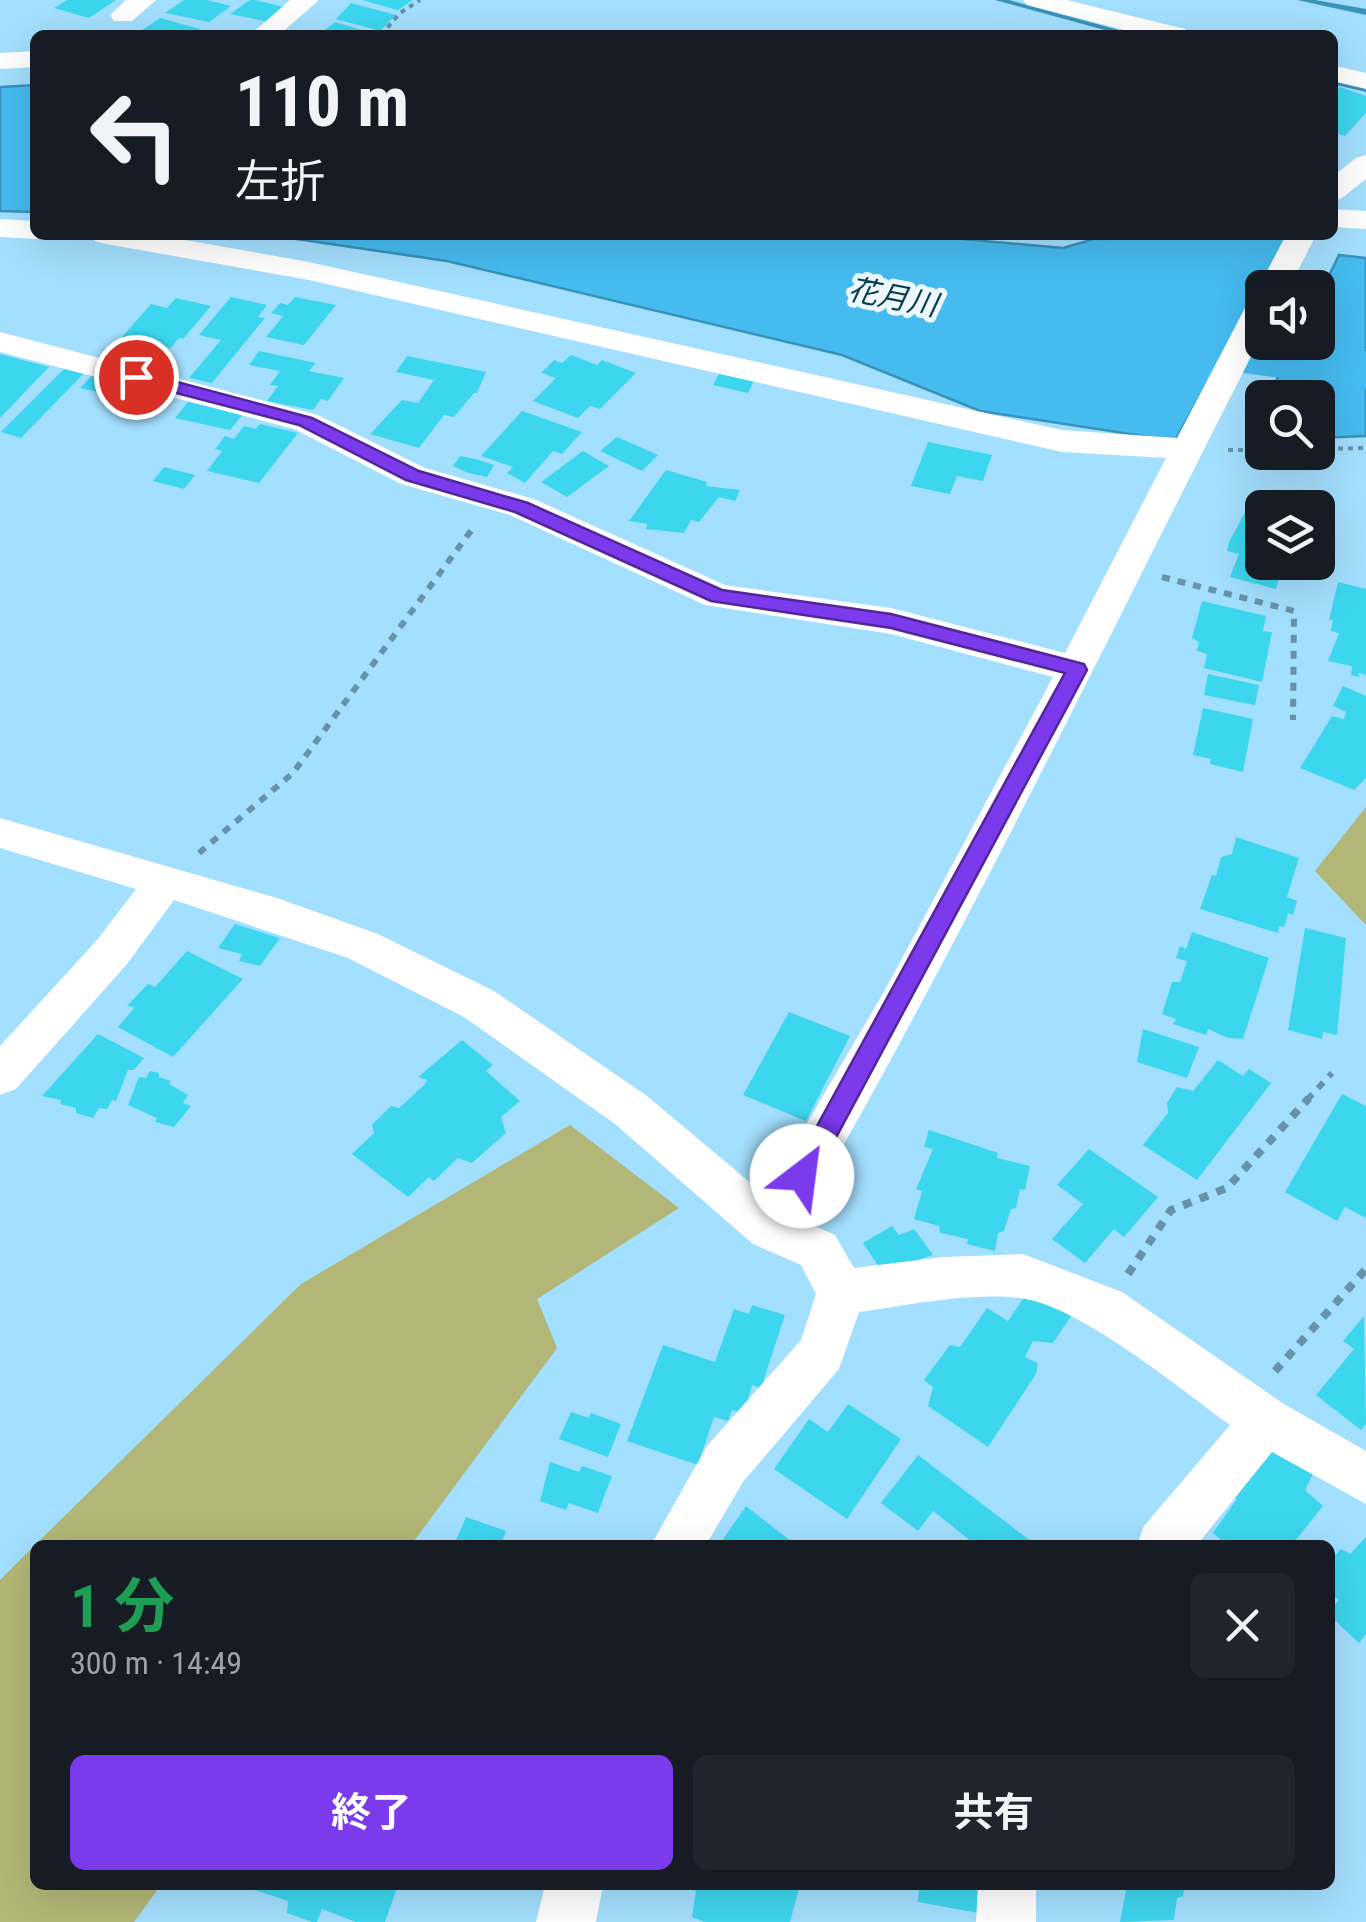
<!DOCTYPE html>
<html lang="ja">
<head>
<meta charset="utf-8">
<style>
	:root { --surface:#171b24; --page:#20242c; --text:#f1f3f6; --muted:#9ea1a6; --accent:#7c3aed }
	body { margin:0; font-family:"Roboto Condensed","Noto Sans JP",sans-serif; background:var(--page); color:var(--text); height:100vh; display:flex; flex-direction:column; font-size:38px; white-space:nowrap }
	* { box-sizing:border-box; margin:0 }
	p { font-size:32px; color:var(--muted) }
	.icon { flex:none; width:55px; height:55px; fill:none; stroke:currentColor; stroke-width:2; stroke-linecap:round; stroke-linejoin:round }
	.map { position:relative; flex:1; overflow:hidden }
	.side { position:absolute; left:30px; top:1540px; width:1305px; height:350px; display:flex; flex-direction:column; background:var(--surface); border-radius:15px; box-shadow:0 10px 40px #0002 }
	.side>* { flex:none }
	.top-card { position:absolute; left:30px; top:30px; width:1308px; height:210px; border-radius:15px; box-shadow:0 10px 40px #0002; background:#171b24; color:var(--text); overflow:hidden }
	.controls { position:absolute; left:1245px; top:270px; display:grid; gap:20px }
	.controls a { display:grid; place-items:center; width:90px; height:90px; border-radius:15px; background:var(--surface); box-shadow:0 10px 40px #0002; font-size:50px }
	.pin { position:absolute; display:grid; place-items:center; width:85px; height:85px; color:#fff; margin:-42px; border:5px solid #fff; border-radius:50%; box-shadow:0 2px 10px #0007 }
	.me { position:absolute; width:110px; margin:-55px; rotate:30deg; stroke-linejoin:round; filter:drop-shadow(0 0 8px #0008) }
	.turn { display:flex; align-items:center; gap:35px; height:210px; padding:0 40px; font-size:45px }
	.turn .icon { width:130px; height:130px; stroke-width:2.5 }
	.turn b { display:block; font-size:70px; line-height:85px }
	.round { display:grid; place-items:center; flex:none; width:105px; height:105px; border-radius:15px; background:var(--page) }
	.overview { display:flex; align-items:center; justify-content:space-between; height:170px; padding:0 40px }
	h1 { font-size:60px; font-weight:700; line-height:75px; color:#1e9e55 }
	.primary-button { display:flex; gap:20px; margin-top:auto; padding:20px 40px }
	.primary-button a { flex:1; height:115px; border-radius:15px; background:var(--accent); color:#fff; font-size:40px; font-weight:700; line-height:115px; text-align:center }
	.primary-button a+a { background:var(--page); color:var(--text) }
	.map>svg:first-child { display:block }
	.green { fill:#b2b676 }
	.water { fill:#45bbef; stroke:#3892ba; stroke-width:2.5 }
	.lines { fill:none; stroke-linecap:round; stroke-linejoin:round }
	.stream { fill:#3892ba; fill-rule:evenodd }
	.river { fill:#45bbef; fill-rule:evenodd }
	.building { fill:#3dd6ef }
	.path-far2 { stroke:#6793aa; stroke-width:4; stroke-dasharray:5 5; stroke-linecap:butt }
	.path-far1 { stroke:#6793aa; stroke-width:6; stroke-dasharray:8 8; stroke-linecap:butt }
	.path { stroke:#6793aa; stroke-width:8; stroke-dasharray:9 9; stroke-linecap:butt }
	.minor { fill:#fff; fill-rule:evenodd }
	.route { fill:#7c3aed; stroke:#51269a; stroke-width:2.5 }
	.labels { text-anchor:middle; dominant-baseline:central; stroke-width:10; stroke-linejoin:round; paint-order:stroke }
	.far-water-label { font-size:30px; font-style:italic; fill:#083c51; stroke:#edf9ff }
</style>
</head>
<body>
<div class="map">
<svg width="1366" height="1922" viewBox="0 0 1366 1922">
	<rect width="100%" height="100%" fill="#a3dffe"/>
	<path class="green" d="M 1366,807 L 1366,925 L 1315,871 Z
		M 570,1125 L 679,1208 L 537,1299 L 557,1348 L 411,1545 L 35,1545 L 301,1284 Z
		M 35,1545 L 35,1885 L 161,1885 L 134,1922 L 0,1922 L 0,1580 Z"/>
	<path class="water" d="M 35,85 L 35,212 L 0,211 L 0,87 Z
		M 269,235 L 917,235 L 1063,248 L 1094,239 L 1287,237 L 1175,441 L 980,411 L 842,355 L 447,261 Z
		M 1339,255 L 1366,258 L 1366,436 L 1318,438 L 1318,398 L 1268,397 L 1295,343 L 1318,342 L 1318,298 Z"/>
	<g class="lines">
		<path class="stream" d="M 995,0 L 1009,0 L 1137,35 L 1123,35 Z
			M 1297,0 L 1315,0 L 1366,9 L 1366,15 Z
			M 1332,78 L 1366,86 L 1366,92 L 1332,84 Z"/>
		<path class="river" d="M 1141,326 L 1366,351 L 1366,389 L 1120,357 L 1111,344 L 1120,331 Z"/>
	</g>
	<path class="building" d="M 67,0 L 116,0 L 89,18 L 54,8 Z
		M 184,0 L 207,0 L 231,6 L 209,22 L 165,13 Z
		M 250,0 L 255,0 L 288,8 L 269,22 L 230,14 Z
		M 362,0 L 413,0 L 398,10 Z
		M 351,3 L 396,15 L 380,31 L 336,19 Z
		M 160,18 L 200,29 L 192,35 L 135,35 Z
		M 335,22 L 375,34 L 375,35 L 319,35 Z
		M 1340,87 L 1366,96 L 1366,113 L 1345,136 L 1332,132 L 1332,95 Z
		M 231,297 L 267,305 L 258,317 L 265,318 L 212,383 L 189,378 L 221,340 L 199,335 Z
		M 295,297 L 336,305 L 304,345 L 266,337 L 283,316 L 271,313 L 280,303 L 288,305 Z
		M 176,298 L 211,306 L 183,339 L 179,338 L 171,348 L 122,337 L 151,304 L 167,308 Z
		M 146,349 L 169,354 L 161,364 L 137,359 Z
		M 259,351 L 316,363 L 309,371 L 344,378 L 328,401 L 321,399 L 313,410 L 267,401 L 278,386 L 270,385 L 280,371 L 249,365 Z
		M 0,354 L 49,367 L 0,418 Z
		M 571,355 L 597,365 L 602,360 L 636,373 L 600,409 L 590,406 L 578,418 L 533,401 L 556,378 L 541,373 L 554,360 L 562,363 Z
		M 407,356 L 486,372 L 477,393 L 474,393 L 454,417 L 444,415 L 419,448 L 370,434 L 402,400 L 418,403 L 434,380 L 396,372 Z
		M 68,365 L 87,370 L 21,438 L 1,432 Z
		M 95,372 L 131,382 L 117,396 L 80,388 Z
		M 719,374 L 754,381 L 748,393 L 713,385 Z
		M 188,402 L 243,414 L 230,430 L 175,418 Z
		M 522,411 L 582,432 L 562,454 L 553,451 L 525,483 L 507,473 L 513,467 L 481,456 Z
		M 260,424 L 298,433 L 259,483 L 207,471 L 222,451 L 215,449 L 225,436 L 234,439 L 244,426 L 256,429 Z
		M 617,437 L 658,455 L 642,471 L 600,451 Z
		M 928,442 L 992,455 L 983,481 L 957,476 L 950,494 L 911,486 Z
		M 583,451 L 609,466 L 567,497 L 541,482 Z
		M 460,456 L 479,460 L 494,465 L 487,477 L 468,473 L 453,466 Z
		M 164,467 L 195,475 L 184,489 L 153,481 Z
		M 666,470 L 707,482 L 706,486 L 740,490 L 735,501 L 719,497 L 699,522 L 691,520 L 684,533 L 646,529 L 647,524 L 629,521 Z
		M 1249,505 L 1262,508 L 1262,562 L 1284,562 L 1276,589 L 1230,577 L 1239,554 L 1227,551 L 1229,542 Z
		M 1338,582 L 1366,589 L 1366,675 L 1359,673 L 1359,677 L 1351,675 L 1352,666 L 1328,661 L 1339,633 L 1331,631 L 1333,620 L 1329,620 Z
		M 1202,601 L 1266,616 L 1263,631 L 1272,632 L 1262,682 L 1204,668 L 1207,654 L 1197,651 L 1199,642 L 1192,638 Z
		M 1208,674 L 1259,685 L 1255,705 L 1204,695 Z
		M 1343,686 L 1366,696 L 1366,778 L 1354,790 L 1300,768 L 1332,716 L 1344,719 L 1346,712 L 1333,706 Z
		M 1203,708 L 1253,719 L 1243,772 L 1210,764 L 1211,759 L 1193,755 Z
		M 1236,837 L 1299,858 L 1287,897 L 1297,901 L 1293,915 L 1288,913 L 1285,926 L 1279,927 L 1278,933 L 1200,909 L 1212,875 L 1216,876 L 1221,857 L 1232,854 Z
		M 235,924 L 280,938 L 260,966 L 239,961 L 242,954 L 218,948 Z
		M 1305,928 L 1346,938 L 1337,1035 L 1323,1032 L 1322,1039 L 1288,1030 Z
		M 1192,932 L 1269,958 L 1243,1039 L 1228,1038 L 1208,1029 L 1206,1035 L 1173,1024 L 1176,1019 L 1162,1014 L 1172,982 L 1180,982 L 1187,961 L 1176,958 L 1180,946 L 1186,949 Z
		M 187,951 L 243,979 L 173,1057 L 118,1027 L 135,1007 L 127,1006 L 148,984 L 155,987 Z
		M 789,1012 L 850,1036 L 806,1121 L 743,1095 Z
		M 1143,1029 L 1199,1047 L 1187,1078 L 1137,1062 Z
		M 98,1034 L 144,1058 L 134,1070 L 128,1070 L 116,1101 L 112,1100 L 107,1109 L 99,1108 L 93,1118 L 76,1113 L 76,1108 L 60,1104 L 61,1100 L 42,1096 Z
		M 462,1040 L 493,1065 L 486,1071 L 520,1101 L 501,1117 L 506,1133 L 472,1163 L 458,1158 L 434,1181 L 429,1177 L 408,1197 L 352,1154 L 374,1133 L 372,1125 L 391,1106 L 399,1108 L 424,1085 L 427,1080 L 418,1077 Z
		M 1218,1060 L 1243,1076 L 1249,1069 L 1271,1083 L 1197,1180 L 1143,1145 L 1168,1113 L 1167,1103 L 1177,1087 L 1193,1091 Z
		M 150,1071 L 159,1073 L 159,1077 L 171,1081 L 169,1084 L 188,1095 L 183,1103 L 191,1106 L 174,1127 L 155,1122 L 157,1118 L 128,1105 L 139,1077 L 146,1078 Z
		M 1342,1094 L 1366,1106 L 1366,1218 L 1345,1207 L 1337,1221 L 1285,1192 Z
		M 929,1130 L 998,1153 L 997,1158 L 1030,1166 L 1025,1190 L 1020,1189 L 1016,1208 L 1011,1209 L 1004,1231 L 998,1233 L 995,1251 L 967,1244 L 968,1239 L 940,1233 L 939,1226 L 914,1219 L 922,1191 L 916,1189 L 933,1149 L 924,1147 Z
		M 1089,1149 L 1158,1197 L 1124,1237 L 1114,1229 L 1085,1263 L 1052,1239 L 1083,1204 L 1057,1185 Z
		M 892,1226 L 899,1235 L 914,1229 L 933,1255 L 887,1270 L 879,1267 L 863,1243 Z
		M 1031,1287 L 1073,1313 L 1053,1343 L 1033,1341 L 1025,1357 L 1038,1363 L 1036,1374 L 988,1447 L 928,1406 L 933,1387 L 924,1380 L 950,1345 L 960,1347 L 987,1308 L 1008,1321 Z
		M 752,1305 L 785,1315 L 761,1388 L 752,1385 L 744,1414 L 732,1410 L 728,1421 L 714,1417 L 698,1465 L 627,1441 L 663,1345 L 715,1362 L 734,1309 L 749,1314 Z
		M 1364,1316 L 1366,1424 L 1361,1430 L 1316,1395 L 1354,1349 L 1343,1341 Z
		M 848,1404 L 901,1439 L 847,1519 L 774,1469 L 809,1419 L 828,1432 Z
		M 571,1412 L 589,1418 L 591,1413 L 621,1424 L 608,1457 L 559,1439 Z
		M 1271,1439 L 1313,1474 L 1305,1490 L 1323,1506 L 1292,1545 L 1227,1545 L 1213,1533 L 1237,1499 L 1223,1494 Z
		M 918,1455 L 1036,1545 L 976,1545 L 933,1511 L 918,1531 L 881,1503 Z
		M 550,1462 L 579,1472 L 582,1466 L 612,1476 L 598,1513 L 569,1503 L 566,1510 L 540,1501 Z
		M 746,1506 L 796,1545 L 719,1545 Z
		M 466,1517 L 506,1531 L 501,1545 L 454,1545 Z
		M 1366,1537 L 1366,1634 L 1359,1643 L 1330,1616 L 1330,1610 L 1339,1600 L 1330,1593 L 1330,1561 L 1341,1549 L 1350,1554 Z
		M 254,1885 L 398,1885 L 385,1922 L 356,1922 L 322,1909 L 317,1922 L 312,1922 L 287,1913 L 288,1901 L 252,1889 Z
		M 686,1885 L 800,1885 L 790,1922 L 705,1922 L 692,1917 L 696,1891 Z
		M 919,1885 L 996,1885 L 995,1916 L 918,1902 Z
		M 1127,1885 L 1185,1885 L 1183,1896 L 1177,1898 L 1174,1920 L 1120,1922 Z"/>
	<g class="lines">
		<path class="path-far2" d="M 381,35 L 400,13 L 420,0
			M 1318,449 L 1366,448
			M 1228,450 L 1262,450"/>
		<path class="path-far1" d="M 1162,577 L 1294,611 L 1293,720
			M 199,853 L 293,773 L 473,528
			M 1307,1100 L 1332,1073"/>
		<path class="path" d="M 1128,1274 L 1171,1210 L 1227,1188 L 1309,1098
			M 1275,1371 L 1366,1269"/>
		<path class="minor" d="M 126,0 L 156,0 L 132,21 L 114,21 L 110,15 Z
			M 290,0 L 319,0 L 279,35 L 250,35 Z
			M 1023,0 L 1067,0 L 1185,29 L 1189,35 L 1144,35 L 1027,5 Z
			M 35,51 L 35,67 L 0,69 L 0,53 Z
			M 1332,65 L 1366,73 L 1366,89 L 1332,81 Z
			M 1366,155 L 1366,179 L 1342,198 L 1332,201 L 1332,177 L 1356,158 Z
			M 1332,209 L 1366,211 L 1366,229 L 1332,227 Z
			M 0,219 L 35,221 L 35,235 L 46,235 L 35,239 L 0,237 Z
			M 91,235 L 157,235 L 309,262 L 1062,430 L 1177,438 L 1246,306 L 1251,299 L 1262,297 L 1262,335 C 1110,632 968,931 801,1220 L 835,1235 L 854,1268 L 943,1257 L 1023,1254 L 1122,1292 L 1284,1404 L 1366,1451 L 1366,1504 L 1272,1452 L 1197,1545 L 1137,1545 L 1144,1526 L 1230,1425 C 1180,1389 1079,1305 1020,1298 C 969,1292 910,1305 859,1312 L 839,1369 L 743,1482 L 706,1545 L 651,1545 L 707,1446 L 801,1340 L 816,1294 L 801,1265 L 753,1244 L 615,1124 L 464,1017 L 348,958 L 174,900 L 127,964 L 16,1089 L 0,1095 L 0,1046 L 97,940 L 136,889 L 0,848 L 0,818 L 277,898 L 378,934 L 494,991 L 647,1096 L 765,1195 L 885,990 L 1053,677 L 891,634 L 705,605 L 510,515 L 401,484 L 294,429 L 0,352 L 0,332 L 318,415 L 425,468 L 534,499 L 725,585 L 891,608 L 1065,653 L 1166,458 L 1062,452 L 309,280 L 106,244 L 95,241 Z
			M 1286,235 L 1316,235 L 1289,288 L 1262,288 L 1262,295 L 1258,288 Z
			M 545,1885 L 603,1885 L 596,1922 L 536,1922 Z
			M 978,1885 L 1036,1885 L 1036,1922 L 976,1922 Z"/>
	</g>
	<path class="route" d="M 136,371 L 312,418 L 419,471 L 528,503 L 722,590 L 891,614 L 1084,664 L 1087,670 L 811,1184 L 802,1187 L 794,1184 L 790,1176 L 794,1168 L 1065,673 L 891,628 L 711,601 L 515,512 L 406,480 L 299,425 L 130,381 L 130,373 Z"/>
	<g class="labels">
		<g class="far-water-label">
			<text transform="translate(893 297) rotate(11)">花月川</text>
		</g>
	</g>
</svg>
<div class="controls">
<a><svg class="icon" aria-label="sound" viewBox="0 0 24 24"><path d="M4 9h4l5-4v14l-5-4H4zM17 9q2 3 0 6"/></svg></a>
<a><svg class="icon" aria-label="search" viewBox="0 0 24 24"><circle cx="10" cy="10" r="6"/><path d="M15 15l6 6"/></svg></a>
<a><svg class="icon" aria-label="layers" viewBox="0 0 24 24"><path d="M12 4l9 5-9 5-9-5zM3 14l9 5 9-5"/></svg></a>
</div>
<div class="pin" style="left:136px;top:377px;background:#d93025"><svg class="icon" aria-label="arrive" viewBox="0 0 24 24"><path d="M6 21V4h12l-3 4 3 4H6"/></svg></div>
<svg class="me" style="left:802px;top:1176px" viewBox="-20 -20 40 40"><circle r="19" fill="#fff"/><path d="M0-13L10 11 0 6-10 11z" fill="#7c3aed"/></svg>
<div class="top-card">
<div class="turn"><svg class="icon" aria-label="left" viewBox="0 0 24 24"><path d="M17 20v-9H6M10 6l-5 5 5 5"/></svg><div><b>110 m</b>左折</div></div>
</div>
<section class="side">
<div class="overview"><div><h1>1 分</h1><p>300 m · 14:49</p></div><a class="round"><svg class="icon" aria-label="close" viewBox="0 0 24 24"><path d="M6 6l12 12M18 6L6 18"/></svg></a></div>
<div class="primary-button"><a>終了</a><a>共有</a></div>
</section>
</div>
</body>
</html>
